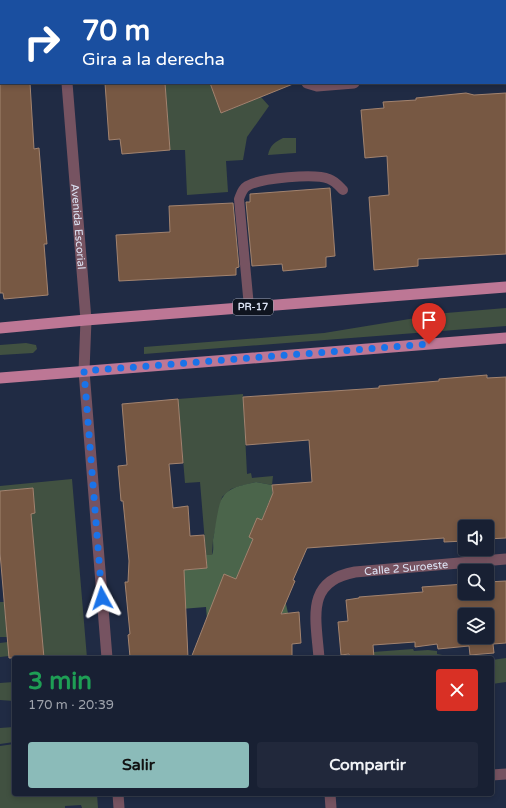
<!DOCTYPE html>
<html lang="es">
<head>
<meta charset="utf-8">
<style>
	:root { --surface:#182033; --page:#21283b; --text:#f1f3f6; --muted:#9fa3ac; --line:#363e4e; --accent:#8bbbb9 }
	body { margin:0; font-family:"Varela Round",sans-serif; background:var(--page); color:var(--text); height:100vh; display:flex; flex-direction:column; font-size:15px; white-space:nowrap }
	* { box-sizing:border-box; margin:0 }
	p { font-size:13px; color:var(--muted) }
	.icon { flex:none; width:22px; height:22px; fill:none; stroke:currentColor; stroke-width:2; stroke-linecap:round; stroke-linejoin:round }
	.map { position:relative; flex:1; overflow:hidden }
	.side { position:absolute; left:12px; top:656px; width:482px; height:140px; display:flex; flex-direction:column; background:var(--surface); border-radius:4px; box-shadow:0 2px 6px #0003,0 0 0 1px var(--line) }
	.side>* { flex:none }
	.hud { position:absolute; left:0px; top:0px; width:506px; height:84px; box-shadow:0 2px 6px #0003,0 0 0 1px var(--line); background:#1a4fa0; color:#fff; overflow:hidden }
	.tools { position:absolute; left:458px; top:520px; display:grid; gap:8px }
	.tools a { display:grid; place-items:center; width:36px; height:36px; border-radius:4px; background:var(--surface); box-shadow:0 2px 6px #0003,0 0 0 1px var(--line); font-size:20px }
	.pin { position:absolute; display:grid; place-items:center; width:34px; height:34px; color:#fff; margin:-41px -17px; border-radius:50% 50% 50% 0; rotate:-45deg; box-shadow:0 0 4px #0007 }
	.pin .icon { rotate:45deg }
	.me { position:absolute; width:44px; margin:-22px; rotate:355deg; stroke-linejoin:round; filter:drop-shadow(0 0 3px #0008) }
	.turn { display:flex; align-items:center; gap:14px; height:84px; padding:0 16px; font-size:18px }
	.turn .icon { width:52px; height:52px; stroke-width:2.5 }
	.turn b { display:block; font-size:28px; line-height:34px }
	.round { display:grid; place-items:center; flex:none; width:42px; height:42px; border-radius:4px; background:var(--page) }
	.summary { display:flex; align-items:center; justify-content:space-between; height:68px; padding:0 16px }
	h1 { font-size:24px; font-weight:700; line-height:30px; color:#1e9e55 }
	.primary-button { display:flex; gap:8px; margin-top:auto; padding:8px 16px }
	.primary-button a { flex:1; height:46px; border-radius:4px; background:var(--accent); color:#111; font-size:16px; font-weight:700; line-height:46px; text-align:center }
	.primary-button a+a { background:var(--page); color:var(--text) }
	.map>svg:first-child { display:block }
	.green { fill:#415141 }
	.forest { fill:#4b654b }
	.building { fill:#775843; stroke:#a2836f; fill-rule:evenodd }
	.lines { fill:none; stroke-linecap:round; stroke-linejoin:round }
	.service { stroke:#765361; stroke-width:10 }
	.minor { stroke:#765361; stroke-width:11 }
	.tertiary { stroke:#765361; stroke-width:11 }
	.primary { stroke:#bd7795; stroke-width:11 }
	.route { stroke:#1a73e8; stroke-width:7; stroke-dasharray:0 12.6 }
	.labels { text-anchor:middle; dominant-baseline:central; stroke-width:3; stroke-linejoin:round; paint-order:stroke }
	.shield { fill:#0f141f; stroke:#9ea5b4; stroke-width:1 }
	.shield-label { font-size:10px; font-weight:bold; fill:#dce3f4 }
	.street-label { font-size:11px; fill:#dce3f4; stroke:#0f141f }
</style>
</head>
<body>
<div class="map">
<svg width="506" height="808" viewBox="0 0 506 808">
	<rect width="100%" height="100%" fill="#202b44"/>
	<path class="green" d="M 165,83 L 210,83 L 222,113 L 261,97 L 269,106 L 247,137 L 243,160 L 226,161 L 228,192 L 187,195 L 185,150 L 170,150 Z
		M 283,138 L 296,138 L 296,153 L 268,155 C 270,145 275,142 283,138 Z
		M 506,308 L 506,326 L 144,354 L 144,347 L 324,333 L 446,313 Z
		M 26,343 L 36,345 L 37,349 L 33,353 L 0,355 L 0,345 Z
		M 243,394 L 247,474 L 251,473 L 252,478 L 273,476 L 272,485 L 256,482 L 240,486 L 231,489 L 222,497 L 213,540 L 212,555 L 206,555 L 200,482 L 185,483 L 178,399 Z
		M 72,479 L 87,658 L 44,658 L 31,514 L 35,513 L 33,488 L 0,491 L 0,486 Z
		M 0,602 L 4,602 L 7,637 L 0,637 Z
		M 8,642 L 9,656 L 0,657 L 0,643 Z
		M 413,649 L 414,651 L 428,650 L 437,651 L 437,654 L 448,656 L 448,658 L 374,658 L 373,652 Z
		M 506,658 L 506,682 L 492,684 L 492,660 Z
		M 14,682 L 14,701 L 0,700 L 0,683 Z
		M 14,727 L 14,742 L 0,744 L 0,728 Z
		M 14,744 L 14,794 L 97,794 L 98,808 L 82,808 L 81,805 L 65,806 L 65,808 L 0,808 L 0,746 Z"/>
	<path class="forest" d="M 256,482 L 272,485 L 273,499 L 269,502 L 262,520 L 257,518 L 253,539 L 236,579 L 285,600 L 288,613 L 207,619 L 206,607 L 181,609 L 184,570 L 207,568 L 206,555 L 212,555 C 214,550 213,545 213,540 C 215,531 218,502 223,497 C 230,486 245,485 256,482 Z"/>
	<path class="building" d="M 0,83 L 30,83 L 34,149 L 39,148 L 44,210 L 47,244 L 44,244 L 48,295 L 4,299 L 3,293 L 0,293 Z
		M 105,83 L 165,83 L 170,150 L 122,154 L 120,139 L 109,140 Z
		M 210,83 L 293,83 L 293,84 L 221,113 Z
		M 466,93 L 474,95 L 506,93 L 506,254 L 418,259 L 418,266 L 374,270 L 369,197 L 389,195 L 387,156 L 365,158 L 361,110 L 384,108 L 383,102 L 416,100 L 416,98 Z
		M 330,188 L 335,256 L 326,257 L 326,267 L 283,271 L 282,264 L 252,266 L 246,202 L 250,202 L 250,194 Z
		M 233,203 L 239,267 L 236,268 L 236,275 L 119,281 L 116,235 L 170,232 L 169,206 Z
		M 487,375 L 487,378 L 506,377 L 506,538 L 487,539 L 487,527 L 465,527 L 465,541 L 444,542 L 444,538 L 307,548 L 293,580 L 295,581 L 281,614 L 299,612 L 301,643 L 292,644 L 292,658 L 191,658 L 224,574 L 236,579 L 253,539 L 249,537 L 257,518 L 262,520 L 273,493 L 272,485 L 312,482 L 309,440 L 246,445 L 243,397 L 379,388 L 379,386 L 439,381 L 439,379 Z
		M 178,399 L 183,463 L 169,464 L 173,508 L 188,506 L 190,536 L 204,535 L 207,568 L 184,570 L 188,658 L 130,657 L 128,635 L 130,634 L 125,582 L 128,582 L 129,561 L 123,501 L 121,501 L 118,466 L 127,465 L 122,404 Z
		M 33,488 L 35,513 L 31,514 L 44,658 L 9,658 L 0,553 L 0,491 Z
		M 506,581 L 506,643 L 493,644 L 494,653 L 470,655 L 469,646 L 438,649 L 437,644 L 415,647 L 415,642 L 373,645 L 374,658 L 350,658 L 349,654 L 341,655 L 338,622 L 348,621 L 346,600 L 359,598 L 359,597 L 423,592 L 422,587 L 465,584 L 465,593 L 487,593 L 487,582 ZM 465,615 L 487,615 L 487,637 L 465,637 Z"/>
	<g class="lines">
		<path class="service" d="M 249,307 L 239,199 C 241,194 242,189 247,186 C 261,178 315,173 329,179 C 335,181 339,186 343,190"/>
		<g class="minor">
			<path d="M 275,0 L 276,1"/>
			<path d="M 505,73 L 506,73"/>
			<path d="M 307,83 L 317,86 L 354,83"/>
			<path d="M 84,371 L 107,658"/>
			<path id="s1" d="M 319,658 C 316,618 305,581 355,572 L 506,559"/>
			<path d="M 492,775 L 506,774"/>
			<path d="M 118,794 L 119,808"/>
			<path d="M 330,794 L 331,808"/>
		</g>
		<g class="tertiary">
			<path d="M 58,0 L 58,1"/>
			<path id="s2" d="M 67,83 L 86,320 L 84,371"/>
		</g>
		<path class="primary" d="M 0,328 L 86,320 L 506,287
			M 0,378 L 506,338"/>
	</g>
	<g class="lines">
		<path class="route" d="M 102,598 L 84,371 L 429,344"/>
	</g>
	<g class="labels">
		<rect class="shield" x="233" y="299" width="40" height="16" rx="3"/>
		<g class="shield-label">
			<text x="253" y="307">PR-17</text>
		</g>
		<g class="street-label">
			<text stroke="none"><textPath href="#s2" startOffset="144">Avenida Escorial</textPath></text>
			<text stroke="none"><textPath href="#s1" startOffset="159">Calle 2 Suroeste</textPath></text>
		</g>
	</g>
</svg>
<div class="tools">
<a><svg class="icon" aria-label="sound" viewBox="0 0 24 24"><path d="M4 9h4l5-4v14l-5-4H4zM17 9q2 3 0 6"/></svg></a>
<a><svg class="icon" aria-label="search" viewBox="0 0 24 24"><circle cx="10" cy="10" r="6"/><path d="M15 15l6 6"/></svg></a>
<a><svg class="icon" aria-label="layers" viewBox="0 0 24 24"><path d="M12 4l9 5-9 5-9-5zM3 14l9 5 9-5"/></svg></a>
</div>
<div class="pin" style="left:429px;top:344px;background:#d93025"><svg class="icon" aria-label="arrive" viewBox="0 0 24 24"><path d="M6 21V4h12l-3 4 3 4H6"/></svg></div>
<svg class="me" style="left:102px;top:598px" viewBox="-20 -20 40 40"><path d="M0-17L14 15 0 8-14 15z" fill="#1a73e8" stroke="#fff" stroke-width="4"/></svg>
<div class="hud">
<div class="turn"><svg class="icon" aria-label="right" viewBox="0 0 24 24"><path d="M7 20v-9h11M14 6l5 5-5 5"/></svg><div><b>70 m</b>Gira a la derecha</div></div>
</div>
<section class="side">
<div class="summary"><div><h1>3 min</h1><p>170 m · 20:39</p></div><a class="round" style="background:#d93025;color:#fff"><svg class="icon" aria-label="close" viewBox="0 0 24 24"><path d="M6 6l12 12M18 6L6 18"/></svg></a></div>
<div class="primary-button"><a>Salir</a><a>Compartir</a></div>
</section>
</div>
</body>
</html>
